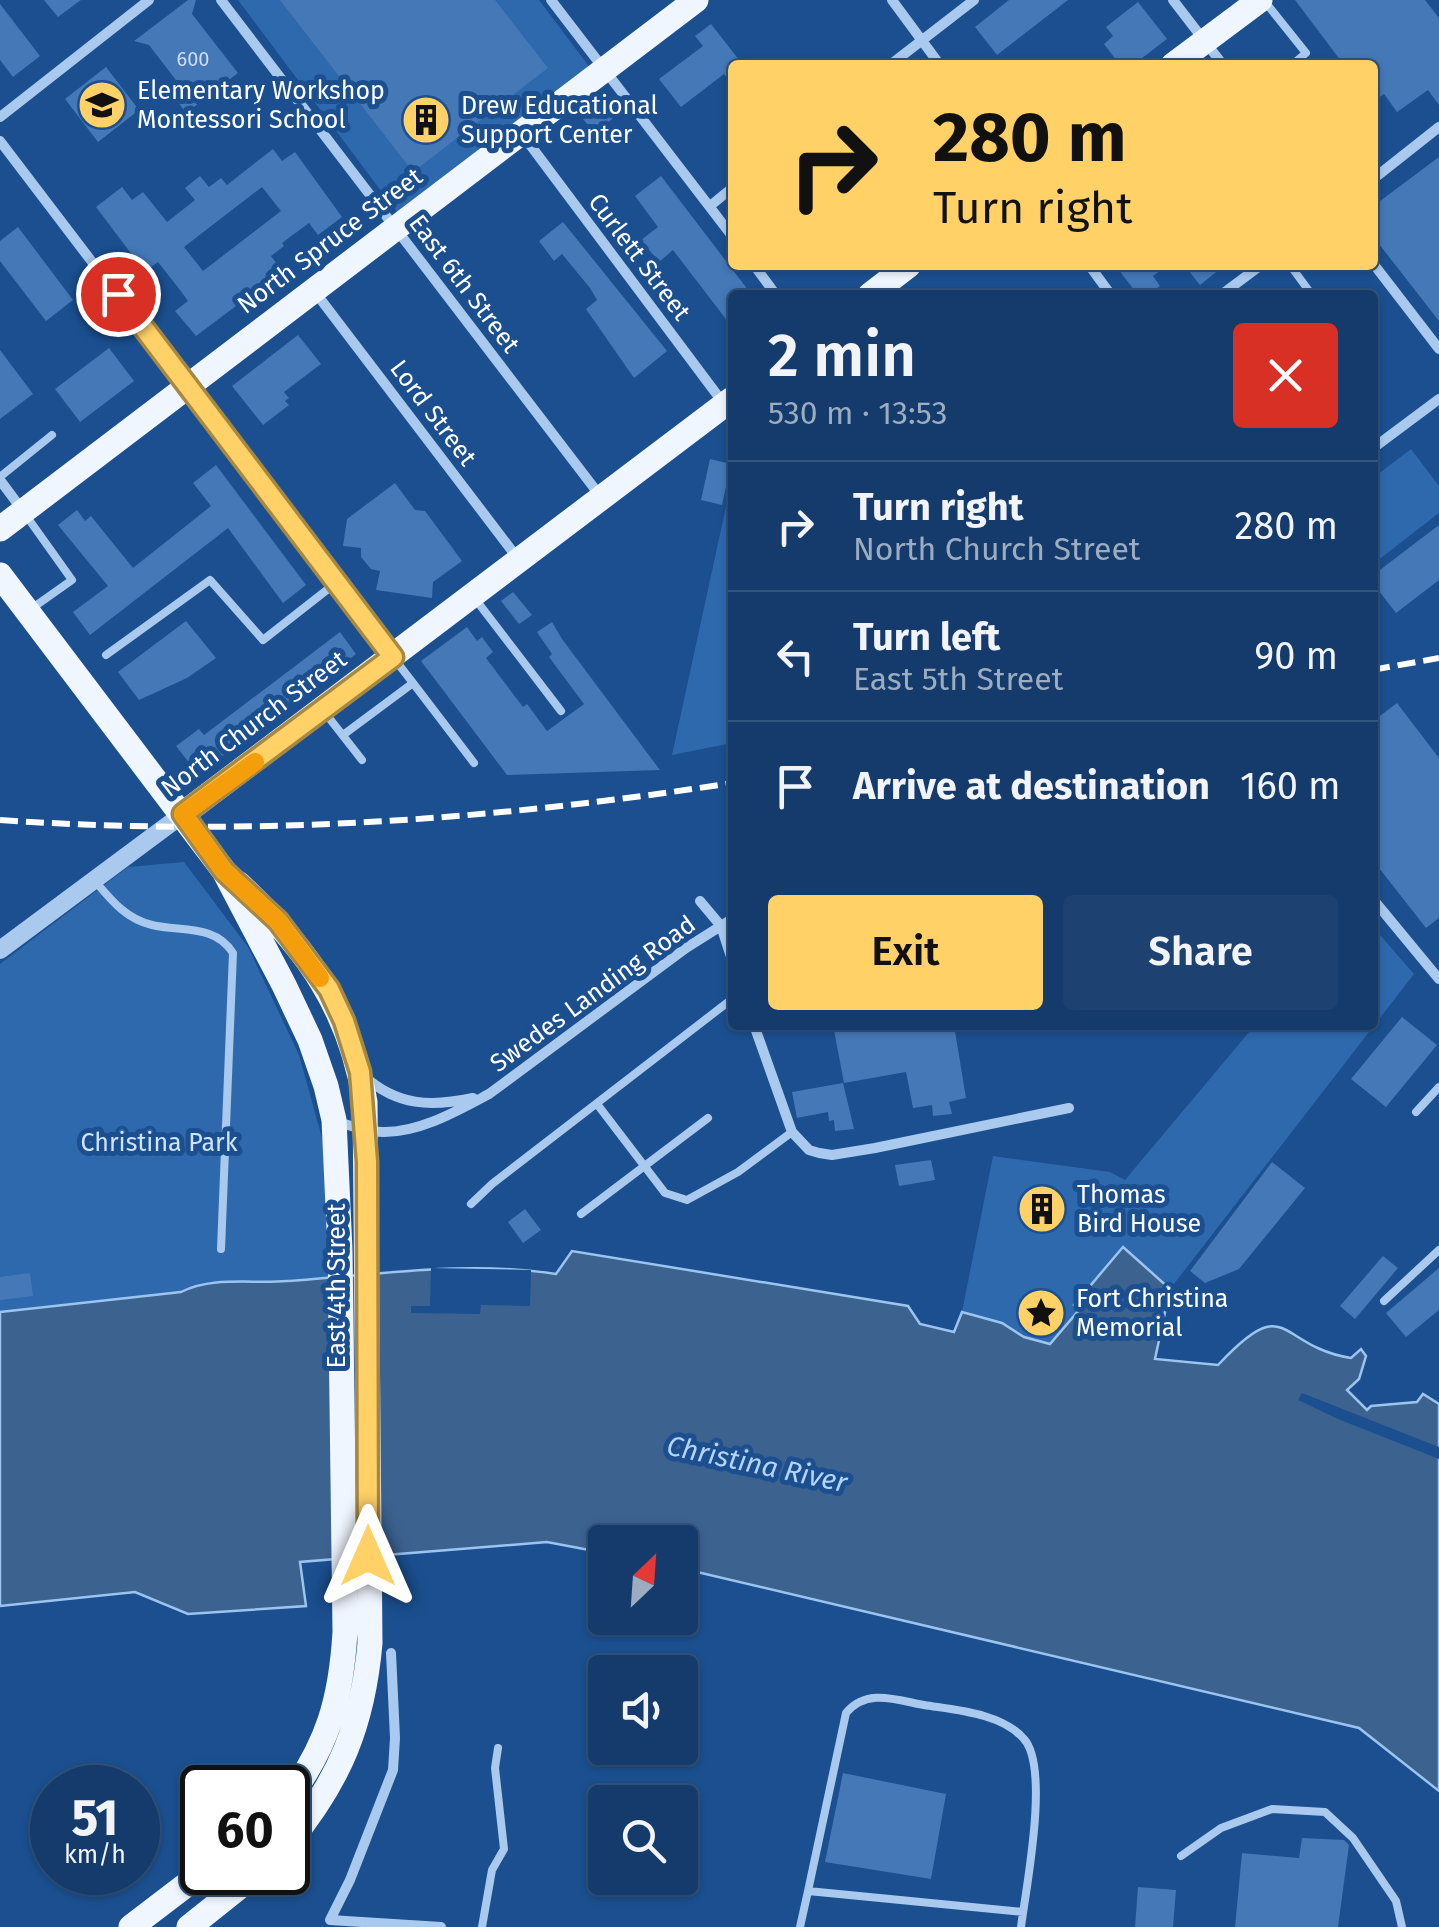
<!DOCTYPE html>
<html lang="en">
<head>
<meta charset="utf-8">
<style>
	:root { --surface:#143b6b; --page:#1d4271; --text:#f1f3f6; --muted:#9dadc1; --line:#33557e; --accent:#ffd166 }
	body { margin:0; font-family:"Fira Sans",sans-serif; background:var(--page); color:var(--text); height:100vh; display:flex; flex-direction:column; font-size:38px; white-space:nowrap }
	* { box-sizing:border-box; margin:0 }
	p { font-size:32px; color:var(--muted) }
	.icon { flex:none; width:55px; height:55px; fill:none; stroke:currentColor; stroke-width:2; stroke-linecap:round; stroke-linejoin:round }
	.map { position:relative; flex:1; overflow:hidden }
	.sheet { position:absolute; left:728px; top:290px; width:650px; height:740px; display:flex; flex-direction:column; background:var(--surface); border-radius:10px; box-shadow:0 2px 8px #0004,0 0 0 2px var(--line) }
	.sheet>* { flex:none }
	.banner { position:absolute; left:728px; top:60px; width:650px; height:210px; border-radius:10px; box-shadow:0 2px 8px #0004,0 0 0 2px var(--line); background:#ffd166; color:#111; overflow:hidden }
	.needle { width:65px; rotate:25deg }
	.controls { position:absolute; left:588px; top:1525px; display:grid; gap:20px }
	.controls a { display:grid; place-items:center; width:110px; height:110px; border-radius:10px; background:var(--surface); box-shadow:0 2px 8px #0004,0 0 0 2px var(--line); font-size:50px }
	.speed { position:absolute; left:30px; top:1765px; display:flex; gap:20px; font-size:50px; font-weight:700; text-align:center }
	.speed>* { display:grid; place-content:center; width:130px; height:130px; border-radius:50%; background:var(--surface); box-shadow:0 2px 8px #0004,0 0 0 2px var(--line); line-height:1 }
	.speed small { font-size:25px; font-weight:400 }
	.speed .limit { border:5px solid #111; border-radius:15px; background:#fff; color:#111 }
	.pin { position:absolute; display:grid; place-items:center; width:85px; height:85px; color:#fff; margin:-42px; border:5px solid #fff; border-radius:50%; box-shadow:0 2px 10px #0007 }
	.me { position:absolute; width:110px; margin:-55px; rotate:0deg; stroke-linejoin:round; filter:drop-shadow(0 0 8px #0008) }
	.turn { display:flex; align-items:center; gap:35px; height:210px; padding:0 40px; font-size:45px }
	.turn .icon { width:130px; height:130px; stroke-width:2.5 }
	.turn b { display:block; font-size:70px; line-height:85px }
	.round { display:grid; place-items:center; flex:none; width:105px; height:105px; border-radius:10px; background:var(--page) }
	.headline { display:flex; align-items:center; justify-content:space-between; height:170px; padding:0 40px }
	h1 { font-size:60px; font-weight:600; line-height:75px }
	.action { display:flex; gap:20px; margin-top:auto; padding:20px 40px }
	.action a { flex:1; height:115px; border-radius:10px; background:var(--accent); color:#111; font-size:40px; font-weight:600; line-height:115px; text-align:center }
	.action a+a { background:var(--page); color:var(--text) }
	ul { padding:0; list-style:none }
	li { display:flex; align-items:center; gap:30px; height:130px; padding:0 40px; border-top:2px solid var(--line) }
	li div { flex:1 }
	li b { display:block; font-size:38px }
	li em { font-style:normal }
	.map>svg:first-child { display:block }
	.green { fill:#2e69ad }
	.water { fill:#3c6290; stroke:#9cc4f0; stroke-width:2.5 }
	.pier { fill:#1b4f8f }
	.building { fill:#4478b7; fill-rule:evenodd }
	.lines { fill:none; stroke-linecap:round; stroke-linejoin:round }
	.service { stroke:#a9c9ee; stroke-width:8 }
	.minor { stroke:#a9c9ee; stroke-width:10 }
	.tertiary { stroke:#a9c9ee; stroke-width:18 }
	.primary { stroke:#f0f6ff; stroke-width:25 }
	.rail { stroke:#fff; stroke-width:6; stroke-dasharray:18 8; stroke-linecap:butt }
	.route-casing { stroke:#a68842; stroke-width:25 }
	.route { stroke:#ffd166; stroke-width:18 }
	.slow { stroke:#f59e0b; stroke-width:18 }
	.labels { text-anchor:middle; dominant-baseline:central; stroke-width:10; stroke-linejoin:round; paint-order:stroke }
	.number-label { font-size:20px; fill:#d0dded }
	.poi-label { font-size:25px; fill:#fff; stroke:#1b4f8f; text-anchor:start }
	.street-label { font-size:25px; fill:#fff; stroke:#1b4f8f }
	.park-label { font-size:25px; fill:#cfe3fa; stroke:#1b4f8f }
	.water-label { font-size:28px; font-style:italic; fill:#b5d3f5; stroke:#1b4f8f }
</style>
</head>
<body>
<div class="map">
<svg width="1439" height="1927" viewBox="0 0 1439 1927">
	<rect width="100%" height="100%" fill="#1b4f8f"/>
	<path class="green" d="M 238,0 L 539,0 L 591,69 L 399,215 Z
		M 1411,449 L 1439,486 L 1439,513 L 1373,564 L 1373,478 Z
		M 732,479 L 732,743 L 672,755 Z
		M 184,862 L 248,947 L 299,1055 L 326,1152 L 327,1278 L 244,1282 L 178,1306 L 0,1321 L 0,964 L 128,867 Z
		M 1373,927 L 1414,974 L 1170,1289 L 1123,1247 L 1075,1306 L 1079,1310 L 1051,1344 L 1023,1337 L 1002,1323 L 962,1312 L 993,1156 L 1110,1172 L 1125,1180 L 1255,1025 L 1372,1025 Z"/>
	<path class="water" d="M 1123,1247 L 1170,1289 L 1155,1359 L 1218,1365 C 1289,1289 1276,1346 1351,1358 L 1361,1349 L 1366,1356 L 1359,1379 L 1347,1390 L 1367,1410 L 1371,1406 L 1417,1402 L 1423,1394 L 1439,1404 L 1439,1791 L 1359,1728 L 680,1568 L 680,1542 L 605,1542 L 605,1553 L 547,1542 L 300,1562 L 306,1606 L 188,1614 L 135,1592 L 0,1606 L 0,1312 L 181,1292 C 214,1276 251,1284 287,1281 C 377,1275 466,1260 556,1274 L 572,1251 L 908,1306 L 920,1324 L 954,1332 L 962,1312 L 1002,1323 L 1024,1337 L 1050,1344 L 1079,1310 L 1074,1305 Z"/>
	<path class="pier" d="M 431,1268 L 531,1270 L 530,1306 L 481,1305 L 480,1314 L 411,1313 L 411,1306 L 430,1306 Z
		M 1302,1393 L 1439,1447 L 1439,1459 L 1338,1419 L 1298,1400 Z"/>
	<path class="building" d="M 44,0 L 81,0 L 58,17 Z
		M 188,0 L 196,0 L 192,14 L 238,73 L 186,113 L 172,94 L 182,88 L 149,45 L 134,41 Z
		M 280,0 L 495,0 L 548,68 L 413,172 Z
		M 1009,0 L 1068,0 L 997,55 L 975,27 Z
		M 1295,0 L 1425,0 L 1439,18 L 1439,105 L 1428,90 L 1397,112 L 1384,94 L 1372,102 L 1372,65 L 1344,65 Z
		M 1138,2 L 1167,39 L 1133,65 L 1120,65 L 1104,44 L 1113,36 L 1106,27 Z
		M 0,4 L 40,56 L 13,77 L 0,60 Z
		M 711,24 L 743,65 L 732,65 L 732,84 L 724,74 L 681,107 L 659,79 L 703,46 L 695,36 Z
		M 106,67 L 139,110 L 98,142 L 65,99 Z
		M 605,100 L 617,115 L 595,133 L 582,118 Z
		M 273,149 L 282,161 L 295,152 L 342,217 L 318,235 L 309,223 L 282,243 L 284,246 L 271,256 L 280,268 L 258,285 L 260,288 L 196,336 L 175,311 L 188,301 L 180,290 L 158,262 L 145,272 L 96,207 L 122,187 L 132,200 L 143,192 L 167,222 L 195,200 L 185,188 L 200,176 L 209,187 L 221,178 L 227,185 ZM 262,187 L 281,211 L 203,271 L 184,247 Z
		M 1439,157 L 1439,321 L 1372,235 L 1372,207 Z
		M 661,176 L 752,295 L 732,295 L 732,327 L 673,250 L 659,262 L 641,240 L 658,227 L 635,196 Z
		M 563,222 L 667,351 L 634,378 L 586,309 L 597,300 L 590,288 L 562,254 L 554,261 L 539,241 Z
		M 18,227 L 73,300 L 46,321 L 0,261 L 0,241 Z
		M 1115,265 L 1168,265 L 1153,276 L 1160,286 L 1148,295 L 1138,295 Z
		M 1184,265 L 1225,265 L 1200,285 Z
		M 298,335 L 321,364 L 284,392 L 289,398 L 285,401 L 289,405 L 263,425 L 232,386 Z
		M 109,348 L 134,381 L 80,422 L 55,389 Z
		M 0,350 L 33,394 L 0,419 Z
		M 710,459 L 731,464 L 722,505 L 701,500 Z
		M 216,465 L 306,585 L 283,603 L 228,528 L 90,635 L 73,612 L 108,586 L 58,525 L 77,510 L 85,521 L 91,516 L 133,568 L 211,506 L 193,483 Z
		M 395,483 L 415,510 L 425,511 L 462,561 L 433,582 L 432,598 L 376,590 L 380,571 L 371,569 L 361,557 L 361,548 L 343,546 L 347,519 Z
		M 1439,525 L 1439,580 L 1396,613 L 1372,582 L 1372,576 Z
		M 513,592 L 532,615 L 519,624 L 501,601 Z
		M 186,621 L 216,658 L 187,678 L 139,700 L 118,672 Z
		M 552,622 L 562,639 L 660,770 L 507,775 L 421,661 L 467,627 L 477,641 L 482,637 L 493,652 L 486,658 L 523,707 L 527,704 L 547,731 L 584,704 L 549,657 L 552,654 L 537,632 Z
		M 340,632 L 356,654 L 221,757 L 216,752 L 194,769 L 176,746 L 199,729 L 204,735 Z
		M 1397,703 L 1439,758 L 1439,918 L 1426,928 L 1372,859 L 1372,722 Z
		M 1402,1017 L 1437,1045 L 1386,1107 L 1351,1079 Z
		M 833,1025 L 954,1025 L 966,1098 L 949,1102 L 952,1114 L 933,1116 L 932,1105 L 913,1108 L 906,1072 L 844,1083 Z
		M 843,1083 L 854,1129 L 835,1131 L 834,1120 L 829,1121 L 828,1112 L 797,1118 L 792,1092 Z
		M 931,1160 L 935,1180 L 899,1186 L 895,1165 Z
		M 1272,1162 L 1305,1188 L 1239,1269 L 1205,1283 L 1190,1271 Z
		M 1035,1198 L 1052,1202 L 1049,1219 L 1031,1215 Z
		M 525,1209 L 541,1230 L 523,1243 L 508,1222 Z
		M 1383,1256 L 1398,1268 L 1355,1319 L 1340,1306 Z
		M 1439,1268 L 1439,1310 L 1406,1337 L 1386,1313 Z
		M 30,1273 L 33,1296 L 0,1300 L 0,1277 Z
		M 843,1773 L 946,1794 L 931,1879 L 825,1862 Z
		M 1302,1838 L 1344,1840 L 1349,1845 L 1338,1927 L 1235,1927 L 1242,1853 L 1299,1858 Z
		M 1138,1887 L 1176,1890 L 1173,1927 L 1135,1927 Z"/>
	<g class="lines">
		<path class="service" d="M 1266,3 L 1306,53 L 1292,65
			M 1290,265 L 1312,295
			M 0,477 L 52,435
			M 25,514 L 72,580 L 31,609
			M 476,600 L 561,711
			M 106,655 L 210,580 L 263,640 L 337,582
			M 413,683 L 474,763
			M 326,714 L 362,760
			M 343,735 L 413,683 L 396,661
			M 95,881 C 111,900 126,919 152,925 C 181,932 215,924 233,953 L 221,1249
			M 597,1104 L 665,1193 L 687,1200 L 738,1172 L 792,1132
			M 1416,1112 L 1439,1087
			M 471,1204 L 492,1184 L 732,999
			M 581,1214 L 708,1118
			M 1384,1301 L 1439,1250
			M 1181,1856 L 1221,1828 L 1272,1809 L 1325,1812 L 1353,1838 L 1396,1901 L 1402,1927
			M 808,1891 L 846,1713 C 867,1688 896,1700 924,1705 C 955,1710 1002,1713 1024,1739 C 1050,1768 1026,1888 1021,1927
			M 482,1927 L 492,1870 L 504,1849 L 495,1768 L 498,1748
			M 800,1927 L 808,1891 L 1023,1912"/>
		<path class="minor" d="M 221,0 L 601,497
			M 551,0 L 732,236
			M 892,0 L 940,65
			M 1173,0 L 1223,65
			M 890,65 L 974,0
			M 0,117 L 149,0
			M 522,134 L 724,404
			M 0,141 L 392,656
			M 1372,180 L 1439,127
			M 710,206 L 732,188
			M 1372,262 L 1439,349
			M 754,265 L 776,295
			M 1089,265 L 1111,295
			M 315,292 L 519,560
			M 1221,295 L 1261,265
			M 1372,449 L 1439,399
			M 0,480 L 23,511
			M 1372,898 L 1439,979
			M 700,901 L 721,926 L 732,960
			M 754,1025 L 792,1132 L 809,1150 L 819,1153 L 832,1155 L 875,1148 L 1069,1108
			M 364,1076 C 397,1106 431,1107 473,1098
			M 334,1121 C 349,1125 366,1132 382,1132 C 419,1133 457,1111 489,1094 L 686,948 L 732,919
			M 391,1653 L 395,1738 L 393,1770 L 350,1880 L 330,1920 L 441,1927"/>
		<path class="tertiary" d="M 0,950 L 183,814"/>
		<path class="primary" d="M 1173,65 L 1260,0
			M 870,295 L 909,265
			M 0,529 L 696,0
			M 0,575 L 224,871 L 284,985 L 310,1040 L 326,1086 L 334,1120 L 340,1250 L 345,1632 C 341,1700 328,1744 288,1799
			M 183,814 L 732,399
			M 239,884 C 307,949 350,1008 365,1102 L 370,1643 C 363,1724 340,1780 288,1843
			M 131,1927 L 203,1872
			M 189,1927 L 258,1872"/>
		<path class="rail" d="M 1372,670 L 1439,658
			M 0,820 C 246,837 489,821 732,783"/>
	</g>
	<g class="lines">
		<g class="route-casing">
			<path id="route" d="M 118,294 L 393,657 L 183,814 L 224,871 L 278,921 L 329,989 L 344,1021 L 360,1072 L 367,1162 L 368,1556"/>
		</g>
		<use href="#route" class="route"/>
		<path class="slow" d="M 255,762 L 183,814 L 224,871 L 278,921 L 320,978"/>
	</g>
	<defs>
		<g id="school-disc" transform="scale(2.5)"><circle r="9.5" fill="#ffd166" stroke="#1b4f8f"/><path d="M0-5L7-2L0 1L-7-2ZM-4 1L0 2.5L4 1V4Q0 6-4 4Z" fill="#111"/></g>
		<g id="building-disc" transform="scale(2.5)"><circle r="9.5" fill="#ffd166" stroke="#1b4f8f"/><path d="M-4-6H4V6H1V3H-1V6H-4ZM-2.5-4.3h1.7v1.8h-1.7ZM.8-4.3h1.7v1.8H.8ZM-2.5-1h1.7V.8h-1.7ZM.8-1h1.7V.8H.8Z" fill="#111"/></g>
		<g id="sight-disc" transform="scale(2.5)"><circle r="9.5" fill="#ffd166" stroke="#1b4f8f"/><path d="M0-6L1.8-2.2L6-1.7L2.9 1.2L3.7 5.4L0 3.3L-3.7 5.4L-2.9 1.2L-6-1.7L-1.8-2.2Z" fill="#111"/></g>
	</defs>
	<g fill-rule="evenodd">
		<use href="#school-disc" x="102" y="105"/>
		<use href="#building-disc" x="426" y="120"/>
		<use href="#building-disc" x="1042" y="1209"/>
		<use href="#sight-disc" x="1041" y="1313"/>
	</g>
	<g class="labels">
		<g class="number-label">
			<text x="193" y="59">600</text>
		</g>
		<g class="poi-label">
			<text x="137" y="91">Elementary Workshop<tspan x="137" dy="29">Montessori School</tspan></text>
			<text x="461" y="106">Drew Educational<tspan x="461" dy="29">Support Center</tspan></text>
			<text x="1077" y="1195">Thomas<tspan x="1077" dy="29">Bird House</tspan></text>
			<text x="1076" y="1299">Fort Christina<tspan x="1076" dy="29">Memorial</tspan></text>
		</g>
		<g class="street-label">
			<text transform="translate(330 241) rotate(-37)">North Spruce Street</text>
			<text transform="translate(639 257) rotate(53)">Curlett Street</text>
			<text transform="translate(464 284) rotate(53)">East 6th Street</text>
			<text transform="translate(433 413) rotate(53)">Lord Street</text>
			<text transform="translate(254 724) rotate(-37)">North Church Street</text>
			<text transform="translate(593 994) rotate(-36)">Swedes Landing Road</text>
			<text transform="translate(337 1286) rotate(-90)">East 4th Street</text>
		</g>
		<g class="park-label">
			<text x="159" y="1143">Christina Park</text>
		</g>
		<g class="water-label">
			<text transform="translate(757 1464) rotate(12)">Christina River</text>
		</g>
	</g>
</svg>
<div class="controls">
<a><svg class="needle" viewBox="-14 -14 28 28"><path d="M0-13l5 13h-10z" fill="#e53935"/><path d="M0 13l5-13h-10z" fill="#9dadc1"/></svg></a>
<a><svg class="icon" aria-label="sound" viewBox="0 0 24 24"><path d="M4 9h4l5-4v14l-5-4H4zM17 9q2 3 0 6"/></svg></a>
<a><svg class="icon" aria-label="search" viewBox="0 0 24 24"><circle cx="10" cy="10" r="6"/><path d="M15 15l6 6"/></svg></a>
</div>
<div class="speed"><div>51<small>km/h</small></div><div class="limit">60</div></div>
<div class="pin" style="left:118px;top:294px;background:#d93025"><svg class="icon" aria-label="arrive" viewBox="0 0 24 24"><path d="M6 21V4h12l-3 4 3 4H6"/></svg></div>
<svg class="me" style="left:368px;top:1556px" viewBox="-20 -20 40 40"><path d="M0-17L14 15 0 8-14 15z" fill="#ffd166" stroke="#fff" stroke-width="4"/></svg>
<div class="banner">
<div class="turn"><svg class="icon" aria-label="right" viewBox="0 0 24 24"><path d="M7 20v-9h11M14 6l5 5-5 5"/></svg><div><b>280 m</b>Turn right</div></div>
</div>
<section class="sheet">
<div class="headline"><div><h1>2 min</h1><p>530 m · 13:53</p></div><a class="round" style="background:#d93025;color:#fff"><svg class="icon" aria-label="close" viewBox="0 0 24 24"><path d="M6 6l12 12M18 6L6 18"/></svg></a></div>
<ul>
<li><svg class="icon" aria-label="right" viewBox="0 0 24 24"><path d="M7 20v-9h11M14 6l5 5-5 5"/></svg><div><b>Turn right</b><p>North Church Street</p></div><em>280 m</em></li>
<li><svg class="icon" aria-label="left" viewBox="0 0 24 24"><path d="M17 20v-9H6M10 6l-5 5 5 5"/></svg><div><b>Turn left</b><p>East 5th Street</p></div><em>90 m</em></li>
<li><svg class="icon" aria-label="arrive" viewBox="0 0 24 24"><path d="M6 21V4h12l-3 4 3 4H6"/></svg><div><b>Arrive at destination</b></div><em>160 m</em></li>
</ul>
<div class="action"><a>Exit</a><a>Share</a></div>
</section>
</div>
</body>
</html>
